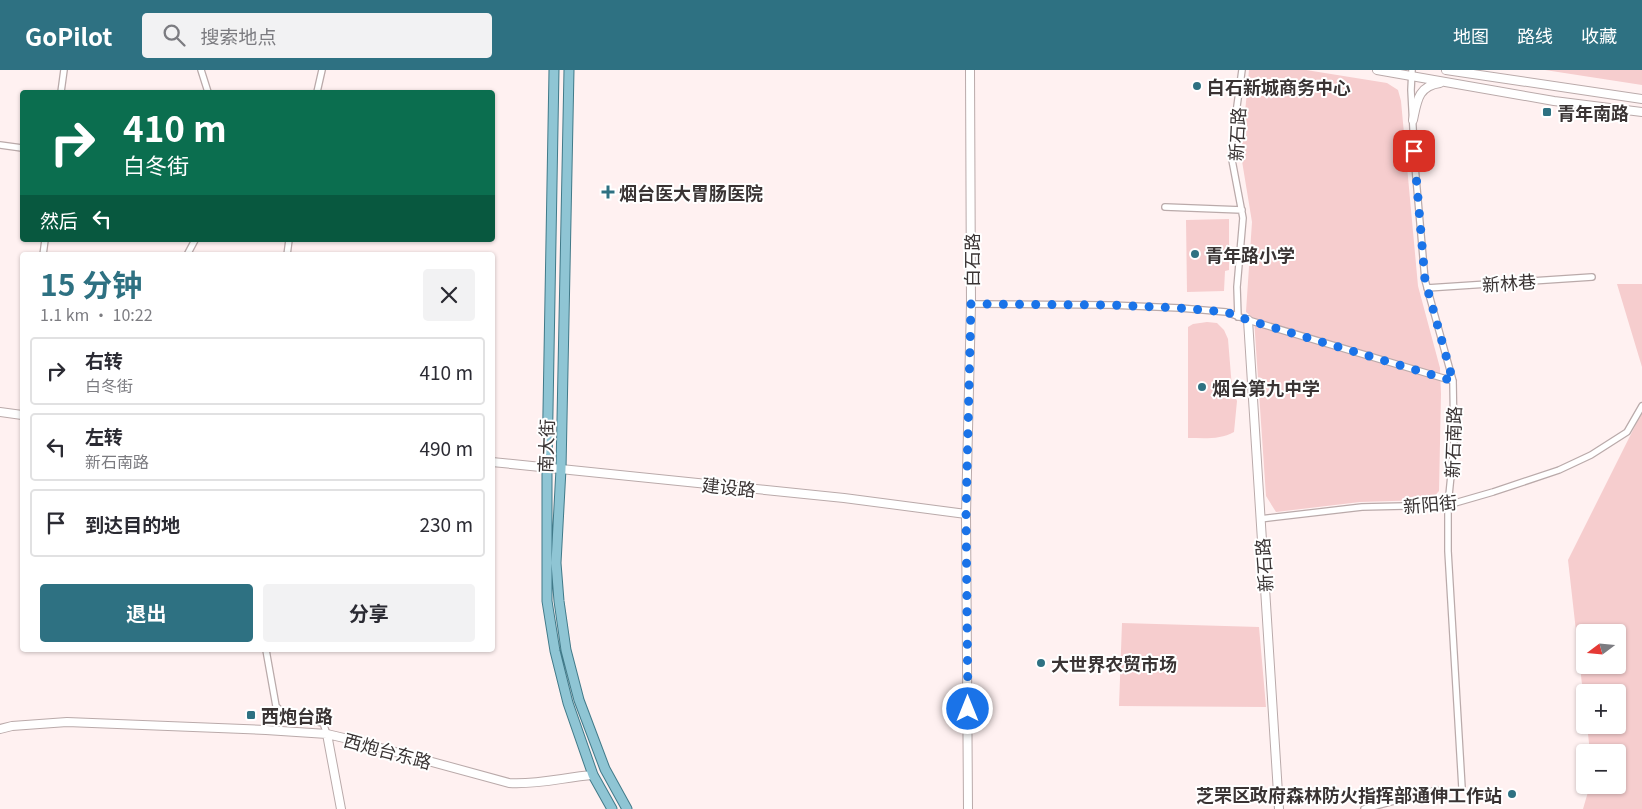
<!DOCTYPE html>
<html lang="zh">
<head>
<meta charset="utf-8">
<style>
	:root { --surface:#fff; --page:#f2f2f3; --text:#2b2b33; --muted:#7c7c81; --line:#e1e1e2; --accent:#2e7182 }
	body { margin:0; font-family:Georgia,"Noto Sans SC",serif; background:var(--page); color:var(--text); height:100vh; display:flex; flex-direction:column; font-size:19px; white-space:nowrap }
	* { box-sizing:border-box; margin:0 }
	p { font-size:16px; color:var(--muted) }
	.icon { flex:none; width:28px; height:28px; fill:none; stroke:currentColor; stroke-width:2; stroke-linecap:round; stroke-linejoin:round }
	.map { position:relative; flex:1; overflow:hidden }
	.drawer { position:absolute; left:20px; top:182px; width:475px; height:400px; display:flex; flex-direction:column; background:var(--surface); border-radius:5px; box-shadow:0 1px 4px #0004 }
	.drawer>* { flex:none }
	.top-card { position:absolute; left:20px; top:20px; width:475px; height:152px; border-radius:5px; box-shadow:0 1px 4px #0004; background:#0b6e4f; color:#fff; overflow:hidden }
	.needle { width:32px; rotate:254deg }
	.buttons { position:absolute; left:1576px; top:554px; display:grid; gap:10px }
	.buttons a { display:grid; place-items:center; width:50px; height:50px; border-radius:5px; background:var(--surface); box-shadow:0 1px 4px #0004; font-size:25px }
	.pin { position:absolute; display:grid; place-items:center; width:42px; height:42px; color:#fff; margin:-21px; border-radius:10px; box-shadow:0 2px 8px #0006 }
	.me { position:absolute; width:55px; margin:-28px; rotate:0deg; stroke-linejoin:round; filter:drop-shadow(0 0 4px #0008) }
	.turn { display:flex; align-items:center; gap:18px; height:105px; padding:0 20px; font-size:22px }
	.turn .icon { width:65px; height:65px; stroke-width:2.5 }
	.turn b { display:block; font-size:35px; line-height:42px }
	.then { display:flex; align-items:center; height:48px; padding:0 20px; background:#0003; gap:10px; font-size:19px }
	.round { display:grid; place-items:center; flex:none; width:52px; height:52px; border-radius:5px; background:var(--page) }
	.overview { display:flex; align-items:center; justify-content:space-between; height:85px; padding:0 20px }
	h1 { font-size:30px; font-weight:700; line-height:38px; color:var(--accent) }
	.button { display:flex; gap:10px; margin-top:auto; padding:10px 20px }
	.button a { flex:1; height:58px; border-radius:5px; background:var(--accent); color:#fff; font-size:20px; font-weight:700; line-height:58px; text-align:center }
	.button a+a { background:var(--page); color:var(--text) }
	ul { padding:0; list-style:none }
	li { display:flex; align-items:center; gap:15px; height:68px; margin:0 10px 8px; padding:0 10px; border:2px solid var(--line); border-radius:5px }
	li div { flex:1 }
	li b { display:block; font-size:19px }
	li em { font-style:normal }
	header { display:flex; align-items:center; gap:30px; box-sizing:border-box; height:70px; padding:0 25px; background:var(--accent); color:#fff }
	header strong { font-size:24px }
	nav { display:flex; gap:28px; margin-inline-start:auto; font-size:18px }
	.search { width:350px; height:45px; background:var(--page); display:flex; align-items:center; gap:12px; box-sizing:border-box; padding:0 18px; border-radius:5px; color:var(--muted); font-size:19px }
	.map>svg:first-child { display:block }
	.green { fill:#f6cdce; fill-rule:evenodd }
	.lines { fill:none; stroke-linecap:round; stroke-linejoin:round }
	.street-casing { stroke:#baaaaa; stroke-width:8 }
	.secondary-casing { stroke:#baaaaa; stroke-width:10 }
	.primary-casing { stroke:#417a89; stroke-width:11 }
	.street { stroke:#fff; stroke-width:5.5 }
	.secondary { stroke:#fff; stroke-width:8 }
	.primary { stroke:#8fc5d4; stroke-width:9 }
	.route { stroke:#1a73e8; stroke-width:9; stroke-dasharray:0 16.2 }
	.poi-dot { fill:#2e7182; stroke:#fff; stroke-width:2 }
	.labels { text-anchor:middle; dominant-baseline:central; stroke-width:4; stroke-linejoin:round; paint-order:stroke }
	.poi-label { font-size:18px; font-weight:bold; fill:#3a3434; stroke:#fff; text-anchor:start }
	.street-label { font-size:18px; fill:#3a3434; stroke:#fff }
</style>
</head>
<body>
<header>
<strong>GoPilot</strong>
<div class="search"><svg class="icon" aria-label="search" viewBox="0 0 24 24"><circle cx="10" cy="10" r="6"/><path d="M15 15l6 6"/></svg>搜索地点</div>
<nav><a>地图</a><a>路线</a><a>收藏</a></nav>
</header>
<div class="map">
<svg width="1642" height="739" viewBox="0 0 1642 739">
	<rect width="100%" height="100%" fill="#fff1f1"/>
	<path class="green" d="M 1249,0 L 1306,0 L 1387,13 L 1398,20 L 1401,31 L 1418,216 L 1440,298 L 1441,324 L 1439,421 L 1432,429 L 1424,430 L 1360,432 L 1276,442 L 1266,426 L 1254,249 L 1246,242 L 1252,152 L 1241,85 Z
		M 1545,0 L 1642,0 L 1642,15 Z
		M 1229,149 L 1229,200 L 1225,201 L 1224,221 L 1187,222 L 1186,150 Z
		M 1617,214 L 1642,214 L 1642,297 Z
		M 1207,252 L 1217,253 L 1224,260 L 1228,269 L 1232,318 L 1237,331 L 1234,362 C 1220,370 1204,368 1188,368 L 1188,257 L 1193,254 Z
		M 1642,342 L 1642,739 L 1583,739 L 1590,715 L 1618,715 L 1618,682 L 1590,682 L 1587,655 L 1618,655 L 1618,622 L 1585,622 L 1585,641 L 1568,490 ZM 1585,562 L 1618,562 L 1618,595 L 1585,595 Z
		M 1122,553 L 1259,557 L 1266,637 L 1119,636 Z"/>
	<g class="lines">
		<g class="street-casing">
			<path id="street" d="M 201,0 L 208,22
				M 1412,0 L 1411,20 L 1415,96 L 1425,210 L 1453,311 L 1454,375 L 1448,435 L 1448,481 L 1462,718
				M 61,22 L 64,0
				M 317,22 L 322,0
				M 0,75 L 22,78
				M 1165,137 L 1242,140
				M 43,185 L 45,170
				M 187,185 L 195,170
				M 287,185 L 289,170
				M 1427,218 L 1592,207
				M 971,234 L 1110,235 L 1180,238 L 1226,242 L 1248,250 L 1453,311
				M 1238,247 L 1237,217 L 1243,148 L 1232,90 L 1232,72 L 1242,0
				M 1260,449 L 1362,437 L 1448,435 L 1493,422 L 1559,400 L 1591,385 L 1627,362 L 1642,336
				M 266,580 L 276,636 L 285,645 L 323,653 L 327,664
				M 1364,739 L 1436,720"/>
		</g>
		<g class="secondary-casing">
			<path id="secondary" d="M 1377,0 L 1554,31 L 1642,42
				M 1446,0 L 1642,29
				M 1413,50 C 1417,31 1418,16 1440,13
				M 1248,250 L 1279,739
				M 0,342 L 22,345
				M 492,392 L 844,428 L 966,444
				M 0,659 L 12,656 L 67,652 L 266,660 L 327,664 L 344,668 L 509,713 C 538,715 565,707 593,705
				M 327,664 L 341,739
				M 968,739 L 966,444 L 971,234 L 970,0"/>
		</g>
		<g class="primary-casing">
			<path id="primary" d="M 554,0 L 547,397 L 547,531 L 555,581 L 568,633 L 593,705 L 612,739
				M 569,0 L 561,399 L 556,493 L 559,531 L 566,580 L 579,630 L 605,699 L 627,739"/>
		</g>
		<use href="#street" class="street"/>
		<use href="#secondary" class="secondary"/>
		<use href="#primary" class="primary"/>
	</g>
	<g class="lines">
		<path class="route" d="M 968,639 L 966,444 L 971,234 L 1110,235 L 1180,238 L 1226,242 L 1248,250 L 1453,311 L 1425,210 L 1414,81"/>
	</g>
	<g class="poi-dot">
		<circle cx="1197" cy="16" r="5"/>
		<rect x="1542" y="37" width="10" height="10" rx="2.5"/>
		<path d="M605.5 114.5h5v5h5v5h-5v5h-5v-5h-5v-5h5z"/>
		<circle cx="1195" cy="184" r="5"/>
		<circle cx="1202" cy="317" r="5"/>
		<circle cx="1041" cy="593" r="5"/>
		<rect x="246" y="640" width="10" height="10" rx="2.5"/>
		<circle cx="1512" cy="724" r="5"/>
	</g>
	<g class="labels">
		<g class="poi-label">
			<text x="1207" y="16">白石新城商务中心</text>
			<text x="1557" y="42">青年南路</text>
			<text x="619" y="122">烟台医大胃肠医院</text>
			<text x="1205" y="184">青年路小学</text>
			<text x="1212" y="317">烟台第九中学</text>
			<text x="1051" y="593">大世界农贸市场</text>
			<text x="261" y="645">西炮台路</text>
			<text x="1502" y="724" text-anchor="end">芝罘区政府森林防火指挥部通伸工作站</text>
		</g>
		<g class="street-label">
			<text transform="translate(1236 64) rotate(-87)">新石路</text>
			<text transform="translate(971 190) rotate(-90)">白石路</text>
			<text transform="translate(1509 212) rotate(-4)">新林巷</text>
			<text transform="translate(1452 372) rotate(-88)">新石南路</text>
			<text transform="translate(545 376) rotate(-88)">南大街</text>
			<text transform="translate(729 416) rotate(6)">建设路</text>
			<text transform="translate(1430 433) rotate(-5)">新阳街</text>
			<text transform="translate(1263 495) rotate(-94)">新石路</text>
			<text transform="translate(388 680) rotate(15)">西炮台东路</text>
		</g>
	</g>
</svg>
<div class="buttons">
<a><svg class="needle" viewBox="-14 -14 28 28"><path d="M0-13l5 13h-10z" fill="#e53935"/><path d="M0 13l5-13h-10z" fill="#7c7c81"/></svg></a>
<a>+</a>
<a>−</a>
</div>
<div class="pin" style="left:1414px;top:81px;background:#d93025"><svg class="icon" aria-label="arrive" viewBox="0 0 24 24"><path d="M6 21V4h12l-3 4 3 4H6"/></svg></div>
<svg class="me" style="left:968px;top:639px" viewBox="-20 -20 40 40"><circle r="17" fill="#1a73e8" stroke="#fff" stroke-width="3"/><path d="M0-11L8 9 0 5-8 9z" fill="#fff"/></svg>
<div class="top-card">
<div class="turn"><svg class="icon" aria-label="right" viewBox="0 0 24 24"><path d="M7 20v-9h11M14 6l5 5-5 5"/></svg><div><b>410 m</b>白冬街</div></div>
<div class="then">然后<svg class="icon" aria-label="left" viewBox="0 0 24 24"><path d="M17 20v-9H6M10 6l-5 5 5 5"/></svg></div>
</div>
<section class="drawer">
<div class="overview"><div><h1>15 分钟</h1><p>1.1 km · 10:22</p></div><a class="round"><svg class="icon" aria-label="close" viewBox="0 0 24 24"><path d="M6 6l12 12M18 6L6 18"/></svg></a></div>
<ul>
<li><svg class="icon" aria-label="right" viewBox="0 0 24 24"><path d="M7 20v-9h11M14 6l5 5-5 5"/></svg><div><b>右转</b><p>白冬街</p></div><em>410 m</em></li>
<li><svg class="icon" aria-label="left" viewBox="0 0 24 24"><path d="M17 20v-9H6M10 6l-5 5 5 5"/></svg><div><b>左转</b><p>新石南路</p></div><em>490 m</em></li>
<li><svg class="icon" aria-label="arrive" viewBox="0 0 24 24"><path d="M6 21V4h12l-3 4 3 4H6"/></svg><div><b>到达目的地</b></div><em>230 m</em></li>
</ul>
<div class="button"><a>退出</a><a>分享</a></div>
</section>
</div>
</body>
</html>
